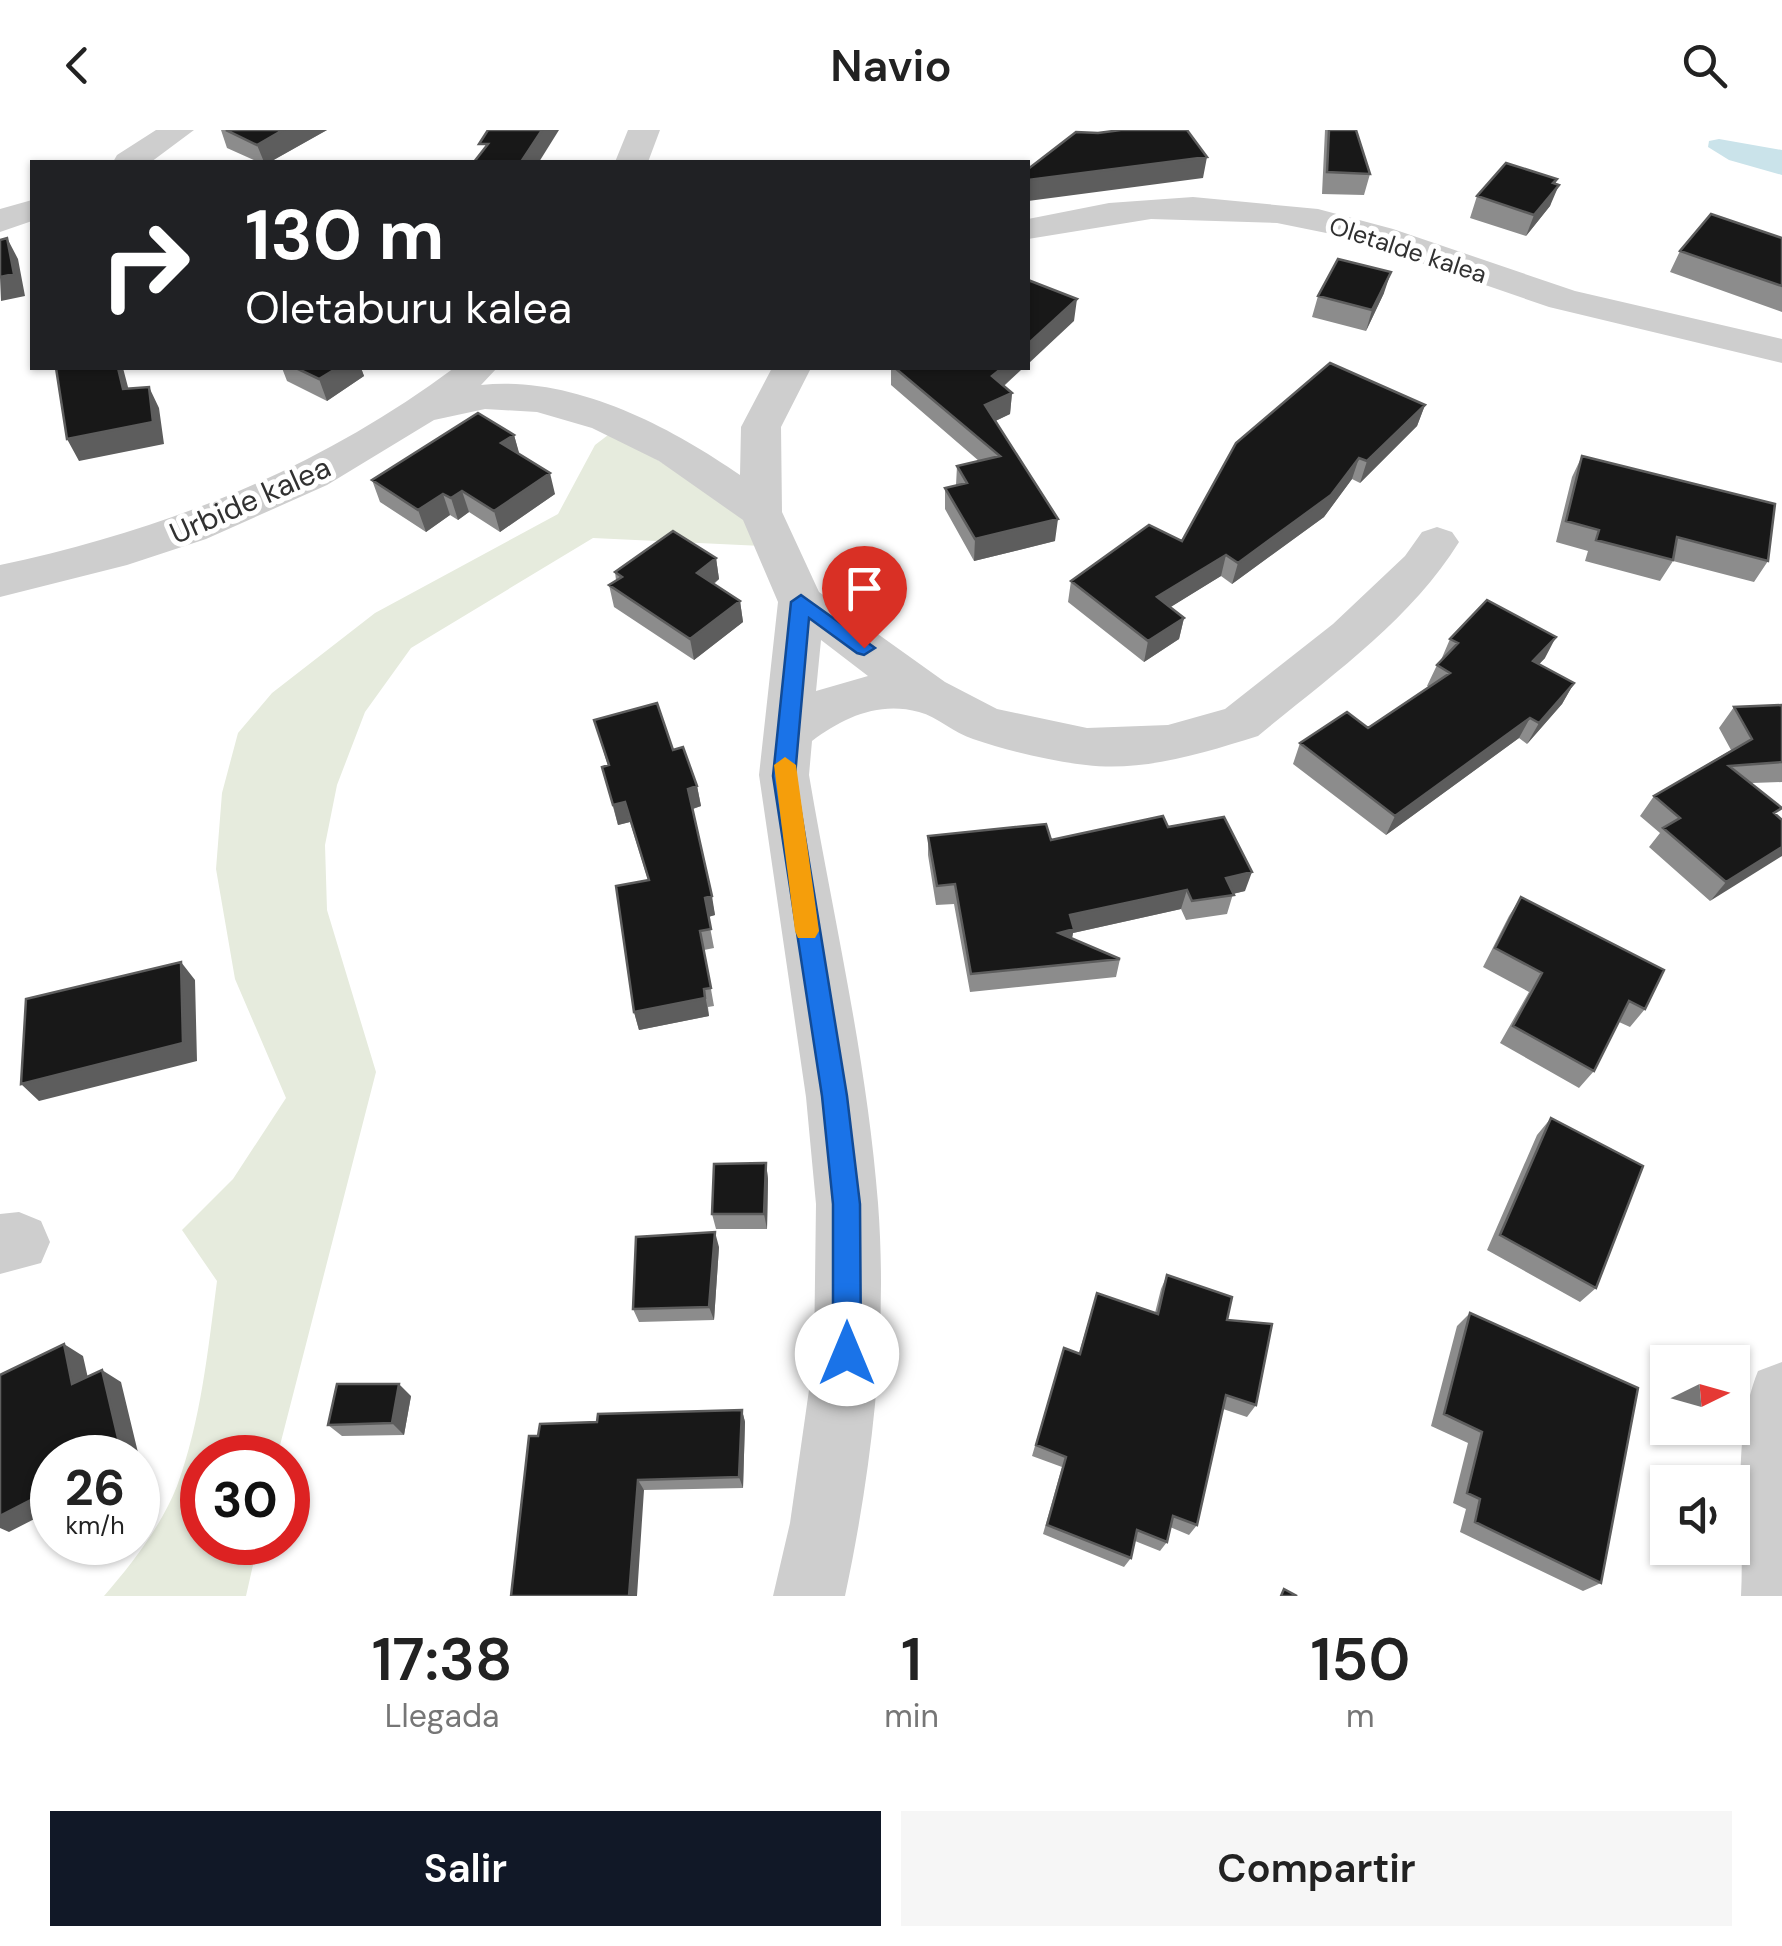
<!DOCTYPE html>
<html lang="es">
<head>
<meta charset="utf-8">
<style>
	:root { --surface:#fff; --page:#f6f6f6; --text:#222; --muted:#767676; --accent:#111827 }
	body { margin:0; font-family:"DM Sans",sans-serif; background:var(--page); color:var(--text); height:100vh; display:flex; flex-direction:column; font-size:38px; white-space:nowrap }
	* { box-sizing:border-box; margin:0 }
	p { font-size:32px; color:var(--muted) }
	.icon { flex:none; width:55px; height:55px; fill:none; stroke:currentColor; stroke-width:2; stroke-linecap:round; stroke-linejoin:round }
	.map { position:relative; height:1466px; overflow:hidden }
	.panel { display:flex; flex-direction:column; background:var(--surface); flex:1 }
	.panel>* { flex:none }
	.guide { position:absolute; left:30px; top:30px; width:1000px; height:210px; border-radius:0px; box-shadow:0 2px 8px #0004; background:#202124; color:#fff; overflow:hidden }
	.needle { width:65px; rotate:85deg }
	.fabs { position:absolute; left:1650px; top:1215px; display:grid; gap:20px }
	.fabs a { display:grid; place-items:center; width:100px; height:100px; border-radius:0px; background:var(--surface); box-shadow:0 2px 8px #0004; font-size:50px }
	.speed { position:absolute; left:30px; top:1305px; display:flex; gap:20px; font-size:50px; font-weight:700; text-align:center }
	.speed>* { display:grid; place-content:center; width:130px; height:130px; border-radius:50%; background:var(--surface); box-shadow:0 2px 8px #0004; line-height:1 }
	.speed small { font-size:25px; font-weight:400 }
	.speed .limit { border:15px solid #d22; background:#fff; color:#111 }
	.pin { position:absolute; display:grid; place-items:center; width:85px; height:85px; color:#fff; margin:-102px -42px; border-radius:50% 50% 50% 0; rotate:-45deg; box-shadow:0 0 10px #0007 }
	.pin .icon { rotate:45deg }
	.me { position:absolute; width:110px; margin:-55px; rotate:0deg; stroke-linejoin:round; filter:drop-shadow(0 0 8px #0008) }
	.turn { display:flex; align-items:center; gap:35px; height:210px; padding:0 50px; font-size:45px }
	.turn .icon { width:130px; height:130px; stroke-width:2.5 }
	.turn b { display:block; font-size:70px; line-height:85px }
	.eta { display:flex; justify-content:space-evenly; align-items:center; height:170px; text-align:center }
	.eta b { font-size:60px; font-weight:600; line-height:70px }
	.cta { display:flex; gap:20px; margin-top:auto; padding:20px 50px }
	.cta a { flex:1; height:115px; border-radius:0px; background:var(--accent); color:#fff; font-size:40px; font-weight:600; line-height:115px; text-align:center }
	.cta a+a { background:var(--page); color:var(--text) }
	header { display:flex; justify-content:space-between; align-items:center; height:130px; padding:0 50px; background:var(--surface); font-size:45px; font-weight:600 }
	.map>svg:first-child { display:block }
	.green { fill:#e6ebdd }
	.water { fill:#cae3ea }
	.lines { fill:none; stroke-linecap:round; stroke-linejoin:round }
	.street { fill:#cecece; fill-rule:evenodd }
	.wall { fill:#8c8c8c }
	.shaded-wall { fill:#5d5d5d }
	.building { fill:#181818; stroke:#5d5d5d; stroke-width:2.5 }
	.route { fill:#1a73e8; stroke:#114b97; stroke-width:2.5 }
	.slow { fill:#f59e0b }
	.labels { text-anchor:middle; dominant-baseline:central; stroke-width:10; stroke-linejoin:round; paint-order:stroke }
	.far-street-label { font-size:25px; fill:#313131; stroke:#fff }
	.street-label { font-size:30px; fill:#313131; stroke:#fff }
</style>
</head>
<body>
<header><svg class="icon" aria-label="back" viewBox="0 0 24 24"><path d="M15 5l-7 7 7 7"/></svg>Navio<svg class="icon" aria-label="search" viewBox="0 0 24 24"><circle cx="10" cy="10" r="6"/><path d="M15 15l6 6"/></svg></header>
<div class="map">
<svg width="1782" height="1466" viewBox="0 0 1782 1466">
	<rect width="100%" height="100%" fill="#fff"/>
	<path class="green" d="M 612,302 L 738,379 L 762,416 L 593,408 L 411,518 L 365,582 L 337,655 L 325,715 L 327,780 L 376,942 L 277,1327 L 202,1328 L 202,1412 L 258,1413 L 246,1466 L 104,1466 C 131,1435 162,1395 177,1356 C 201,1291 208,1220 217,1151 L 182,1100 L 233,1049 L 286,968 L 235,849 L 216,739 L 222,663 L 238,603 L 272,563 L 375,483 L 558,384 L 595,315 Z"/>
	<path class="water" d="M 1719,9 L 1782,20 L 1782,45 L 1729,30 L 1708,17 L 1709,11 Z"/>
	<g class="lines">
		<path class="street" d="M 156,0 L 194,0 L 151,32 L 113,32 L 117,25 Z
			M 628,0 L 660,0 L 648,32 L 615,32 Z
			M 1193,67 L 1318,79 L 1393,99 L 1575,161 L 1782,209 L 1782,233 L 1549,177 L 1346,107 L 1277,93 L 1151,89 L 1028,109 L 1028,89 L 1109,73 Z
			M 32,70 L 32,91 L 0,102 L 0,79 Z
			M 454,238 L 497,238 L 481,255 C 571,245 668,295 740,345 L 741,297 L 772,238 L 811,238 L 781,297 L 782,382 L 819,462 L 945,552 L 997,579 L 1087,598 L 1168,595 L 1225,579 L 1333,494 L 1405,426 L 1422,402 L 1437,397 L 1452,402 L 1459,412 C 1410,491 1329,547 1258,606 C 1203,623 1145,642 1086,635 C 1050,631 1008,621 973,609 C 954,603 938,587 919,582 C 878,571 843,588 812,611 L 809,645 C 833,786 867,930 878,1073 C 888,1204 872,1338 845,1466 L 773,1466 L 790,1393 L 814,1225 L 816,1074 L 806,967 L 759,645 L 778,472 L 743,390 L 659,331 L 592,298 L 537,282 L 485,279 L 434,290 L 327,355 L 206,409 L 127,435 L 0,467 L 0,435 C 166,400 318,339 454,238 ZM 821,510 L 868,546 L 816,561 Z
			M 19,1082 L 41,1091 L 50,1112 L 41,1133 L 0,1144 L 0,1084 Z
			M 1782,1232 L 1782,1466 L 1741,1466 C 1745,1393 1730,1310 1758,1241 Z"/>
	</g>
	<path class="wall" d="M 221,0 L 327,0 L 270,32 L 258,32 L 227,18 Z
		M 1325,0 L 1356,0 L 1370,44 L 1364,65 L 1322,64 Z
		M 1557,49 L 1550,76 L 1526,106 L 1470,88 L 1477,66 Z
		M 1782,108 L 1782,182 L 1670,142 L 1680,121 Z
		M 1384,163 L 1366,201 L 1312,187 L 1318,166 Z
		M 282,238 L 361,238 L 364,246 L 327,271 L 287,251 Z
		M 891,238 L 1023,238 L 1004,256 L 1012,263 L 1010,284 L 995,291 L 1055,411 L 974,431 L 945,379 L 945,358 L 956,355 L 957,336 L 979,331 L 891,255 Z
		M 1425,275 L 1417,296 L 1360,353 L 1352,349 L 1324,387 L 1232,454 L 1221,446 L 1170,477 L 1184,488 L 1179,509 L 1144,532 L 1068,472 L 1071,451 L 1182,411 Z
		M 514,305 L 519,324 L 555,364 L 500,402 L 469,382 L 458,390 L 450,385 L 426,402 L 380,372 L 372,350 Z
		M 1582,326 L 1768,431 L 1754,452 L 1673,431 L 1660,451 L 1585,431 L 1588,421 L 1556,412 L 1572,347 Z
		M 716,428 L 719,449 L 714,454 L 740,471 L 743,492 L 694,530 L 614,477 L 609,455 L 616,450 L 615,442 Z
		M 1450,509 L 1545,528 L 1539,534 L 1574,553 L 1562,574 L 1527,614 L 1519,608 L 1386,705 L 1293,634 L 1300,613 L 1368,598 L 1429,557 L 1427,556 L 1437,535 L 1442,530 L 1441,530 Z
		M 1782,575 L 1782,652 L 1752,653 L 1776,685 L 1782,690 L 1710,771 L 1649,717 L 1660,703 L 1640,686 L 1654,666 L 1731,620 L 1719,598 L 1734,577 Z
		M 594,590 L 673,620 L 697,656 L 701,676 L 693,679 L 715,785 L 708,787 L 714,818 L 704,820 L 714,876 L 708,877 L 709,886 L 639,900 L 634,882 L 648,750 L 630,692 L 618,695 L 602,637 L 608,636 Z
		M 1168,697 L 1245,761 L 1233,764 L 1227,784 L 1186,790 L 1181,779 L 1073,803 L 1072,808 L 1120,829 L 1116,847 L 970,862 L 954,774 L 936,775 L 928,725 L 928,706 L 1051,710 Z
		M 1521,767 L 1645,879 L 1630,897 L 1619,892 L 1594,941 L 1579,958 L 1500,913 L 1529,862 L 1483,837 L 1509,786 Z
		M 1551,988 L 1596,1158 L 1580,1172 L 1487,1120 L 1537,1005 Z
		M 766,1033 L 768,1049 L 767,1099 L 716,1099 L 712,1084 Z
		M 719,1117 L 714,1190 L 639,1192 L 633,1179 Z
		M 1167,1145 L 1227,1190 L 1256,1275 L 1247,1287 L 1223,1279 L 1197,1395 L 1189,1405 L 1170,1397 L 1167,1412 L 1160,1421 L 1135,1411 L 1131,1428 L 1124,1437 L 1043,1404 L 1062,1337 L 1032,1326 L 1064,1218 L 1079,1223 L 1097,1163 L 1155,1183 L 1161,1159 Z
		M 1470,1183 L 1601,1453 L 1583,1461 L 1460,1402 L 1466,1379 L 1453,1373 L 1468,1313 L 1431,1296 L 1457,1196 Z
		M 411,1266 L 404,1305 L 342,1306 L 328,1295 Z
		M 742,1280 L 745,1292 L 743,1358 L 644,1360 L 538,1306 Z"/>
	<path class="shaded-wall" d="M 283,0 L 327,0 L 270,32 L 264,32 L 257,15 Z
		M 542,0 L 559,0 L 539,32 L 521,32 Z
		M 1207,27 L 1203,48 L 1028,71 L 1028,50 Z
		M 1557,49 L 1551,64 L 1559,55 L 1550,76 L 1526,106 L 1534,85 Z
		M 7,108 L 18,129 L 25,166 L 1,171 L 0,147 Z
		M 1391,142 L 1384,163 L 1366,201 L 1372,180 Z
		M 1077,169 L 1074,191 L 1028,234 L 1028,214 Z
		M 118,238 L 123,238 L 134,280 L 123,259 Z
		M 337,238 L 361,238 L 364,246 L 327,271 L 319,249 Z
		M 1002,238 L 1023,238 L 990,268 L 992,246 Z
		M 149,257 L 159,278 L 164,314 L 79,331 L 67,309 Z
		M 1012,263 L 1010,284 L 983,297 L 985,275 Z
		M 1425,275 L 1417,296 L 1360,353 L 1367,331 Z
		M 514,305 L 520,326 L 501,313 Z
		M 1359,328 L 1352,349 L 1324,387 L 1232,454 L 1238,433 Z
		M 550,343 L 555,364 L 500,402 L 494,381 Z
		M 462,361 L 469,382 L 458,390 L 451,368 Z
		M 443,364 L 450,385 L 426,402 L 418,380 Z
		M 1058,389 L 1055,411 L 974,431 L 975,409 Z
		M 1226,425 L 1221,446 L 1153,488 L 1157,467 Z
		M 716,428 L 719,449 L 700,464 L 697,443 Z
		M 740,471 L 743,492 L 694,530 L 690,509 Z
		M 1184,488 L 1179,509 L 1144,532 L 1148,511 Z
		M 1556,507 L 1545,528 L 1522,552 L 1533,531 Z
		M 1574,553 L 1562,574 L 1527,614 L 1539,593 Z
		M 1530,588 L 1519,608 L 1386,705 L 1395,686 Z
		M 697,656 L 701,676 L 692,679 L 688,659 Z
		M 625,672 L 630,692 L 618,695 L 613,675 Z
		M 1782,717 L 1782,726 L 1710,771 L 1726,752 Z
		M 1252,742 L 1245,761 L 1219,767 L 1226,748 Z
		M 1187,760 L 1181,779 L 1073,803 L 1070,818 L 1059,803 L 1070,785 Z
		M 712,766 L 715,785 L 708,787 L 705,768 Z
		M 181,832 L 195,850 L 197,931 L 39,971 L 21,954 Z
		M 704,859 L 709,886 L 639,900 L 634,882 Z
		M 766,1033 L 768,1049 L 767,1099 L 764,1084 Z
		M 715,1102 L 719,1117 L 714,1190 L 709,1177 Z
		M 64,1214 L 83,1226 L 92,1266 L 72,1254 Z
		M 102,1240 L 121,1252 L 141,1335 L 138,1337 L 138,1328 L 116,1328 Z
		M 399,1254 L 411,1266 L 404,1305 L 392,1293 Z
		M 742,1280 L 745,1292 L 743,1358 L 739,1347 Z
		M 638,1350 L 644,1360 L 637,1466 L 629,1466 Z
		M 52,1359 L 52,1380 L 9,1402 L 0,1398 L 0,1386 Z"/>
	<path class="building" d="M 226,0 L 283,0 L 257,15 Z
		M 488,0 L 542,0 L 521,32 L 474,32 L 488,14 L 479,14 Z
		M 1121,0 L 1187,0 L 1207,27 L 1028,50 L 1028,39 L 1076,2 L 1098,3 Z
		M 1329,0 L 1356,0 L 1370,44 L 1327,42 Z
		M 1506,33 L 1557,49 L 1553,53 L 1559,55 L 1534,85 L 1477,66 Z
		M 1711,84 L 1782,108 L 1782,156 L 1680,121 Z
		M 7,108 L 14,144 L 0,147 L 0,110 Z
		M 1338,129 L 1391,142 L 1372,180 L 1318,166 Z
		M 1028,150 L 1077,169 L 1028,214 Z
		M 1330,233 L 1425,275 L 1367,331 L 1359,328 L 1331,365 L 1238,433 L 1226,425 L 1157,467 L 1184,488 L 1148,511 L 1071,451 L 1149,395 L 1182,411 L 1236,313 Z
		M 56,238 L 118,238 L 123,259 L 149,257 L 153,292 L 67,309 Z
		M 296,238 L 337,238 L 319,249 Z
		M 895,238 L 1002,238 L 992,246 L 1012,263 L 985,275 L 1058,389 L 975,409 L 945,358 L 967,353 L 957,336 L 1000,326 Z
		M 478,283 L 514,305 L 501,313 L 550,343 L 494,381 L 462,361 L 451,368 L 443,364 L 418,380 L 372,350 Z
		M 1582,326 L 1775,374 L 1768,431 L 1677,407 L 1673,430 L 1596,410 L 1599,400 L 1566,391 Z
		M 673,401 L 716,428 L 697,443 L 740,471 L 690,509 L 609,455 L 622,447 L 615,442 Z
		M 1487,470 L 1556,507 L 1533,531 L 1574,553 L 1539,593 L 1530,588 L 1395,686 L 1300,613 L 1347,582 L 1368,598 L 1450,543 L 1437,535 L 1458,513 L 1450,509 Z
		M 657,573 L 673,620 L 683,617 L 697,656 L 688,659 L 712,766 L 705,768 L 711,799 L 700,801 L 711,858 L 704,859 L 705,868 L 634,882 L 616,756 L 649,750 L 625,672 L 613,675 L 602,637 L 609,635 L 594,590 Z
		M 1782,575 L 1782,632 L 1729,636 L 1782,678 L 1774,683 L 1782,690 L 1782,717 L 1726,752 L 1663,698 L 1680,688 L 1654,666 L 1752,609 L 1734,577 Z
		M 1163,686 L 1168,697 L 1224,687 L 1252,742 L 1226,748 L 1234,765 L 1192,771 L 1187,760 L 1070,785 L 1074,799 L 1059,803 L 1120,829 L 971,844 L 955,754 L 937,756 L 928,706 L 1046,694 L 1051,710 Z
		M 1521,767 L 1664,840 L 1645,879 L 1629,871 L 1594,941 L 1513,896 L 1542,843 L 1495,818 Z
		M 181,832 L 183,913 L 21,954 L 26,869 Z
		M 1551,988 L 1643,1036 L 1596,1158 L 1500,1105 Z
		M 766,1033 L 764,1084 L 712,1084 L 714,1034 Z
		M 715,1102 L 709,1177 L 633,1179 L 636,1107 Z
		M 1167,1145 L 1232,1167 L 1227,1190 L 1272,1194 L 1256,1275 L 1226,1265 L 1197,1395 L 1173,1386 L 1167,1412 L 1137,1400 L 1131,1428 L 1047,1395 L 1066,1327 L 1036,1315 L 1064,1218 L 1080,1224 L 1097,1163 L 1158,1184 Z
		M 1470,1183 L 1638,1258 L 1601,1453 L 1475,1392 L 1480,1369 L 1467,1363 L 1482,1302 L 1444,1284 Z
		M 64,1214 L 72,1254 L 102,1240 L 122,1325 L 116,1328 L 52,1328 L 52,1359 L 0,1386 L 0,1245 Z
		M 337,1254 L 399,1254 L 392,1293 L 328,1295 Z
		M 742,1280 L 739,1347 L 638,1350 L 629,1466 L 511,1466 L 529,1306 L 538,1306 L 540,1294 L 597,1292 L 598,1284 Z
		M 1284,1459 L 1297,1466 L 1281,1466 Z"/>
	<path class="route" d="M 801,465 L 875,518 L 864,525 L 857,523 L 809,488 L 795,646 L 847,966 L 860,1074 L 861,1224 L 857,1235 L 847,1239 L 837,1235 L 833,1224 L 833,1074 L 822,966 L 773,646 L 791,472 Z"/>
	<path class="slow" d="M 785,627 L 796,635 L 819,801 L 815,808 L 798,808 L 795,801 L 774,635 Z"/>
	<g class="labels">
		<g class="far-street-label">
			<text transform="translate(1408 120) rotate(18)">Oletalde kalea</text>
		</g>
		<g class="street-label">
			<text transform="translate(250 370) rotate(-24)">Urbide kalea</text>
		</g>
	</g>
</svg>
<div class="fabs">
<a><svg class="needle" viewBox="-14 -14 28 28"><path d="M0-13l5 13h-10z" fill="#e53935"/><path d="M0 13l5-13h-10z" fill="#767676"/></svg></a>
<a><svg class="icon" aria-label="sound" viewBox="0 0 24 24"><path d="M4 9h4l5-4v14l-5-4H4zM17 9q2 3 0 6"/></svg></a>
</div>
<div class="speed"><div>26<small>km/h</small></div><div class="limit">30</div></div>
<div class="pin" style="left:864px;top:518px;background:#d93025"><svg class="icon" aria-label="arrive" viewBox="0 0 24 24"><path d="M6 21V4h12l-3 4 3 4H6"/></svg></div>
<svg class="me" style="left:847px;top:1224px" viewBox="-20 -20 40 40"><circle r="19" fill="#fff"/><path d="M0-13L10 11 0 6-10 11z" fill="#1a73e8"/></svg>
<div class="guide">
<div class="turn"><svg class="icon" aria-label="right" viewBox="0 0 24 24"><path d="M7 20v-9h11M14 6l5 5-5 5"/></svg><div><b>130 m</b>Oletaburu kalea</div></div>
</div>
</div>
<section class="panel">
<div class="eta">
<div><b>17:38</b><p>Llegada</p></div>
<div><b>1</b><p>min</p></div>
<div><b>150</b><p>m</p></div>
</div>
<div class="cta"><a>Salir</a><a>Compartir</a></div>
</section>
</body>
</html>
